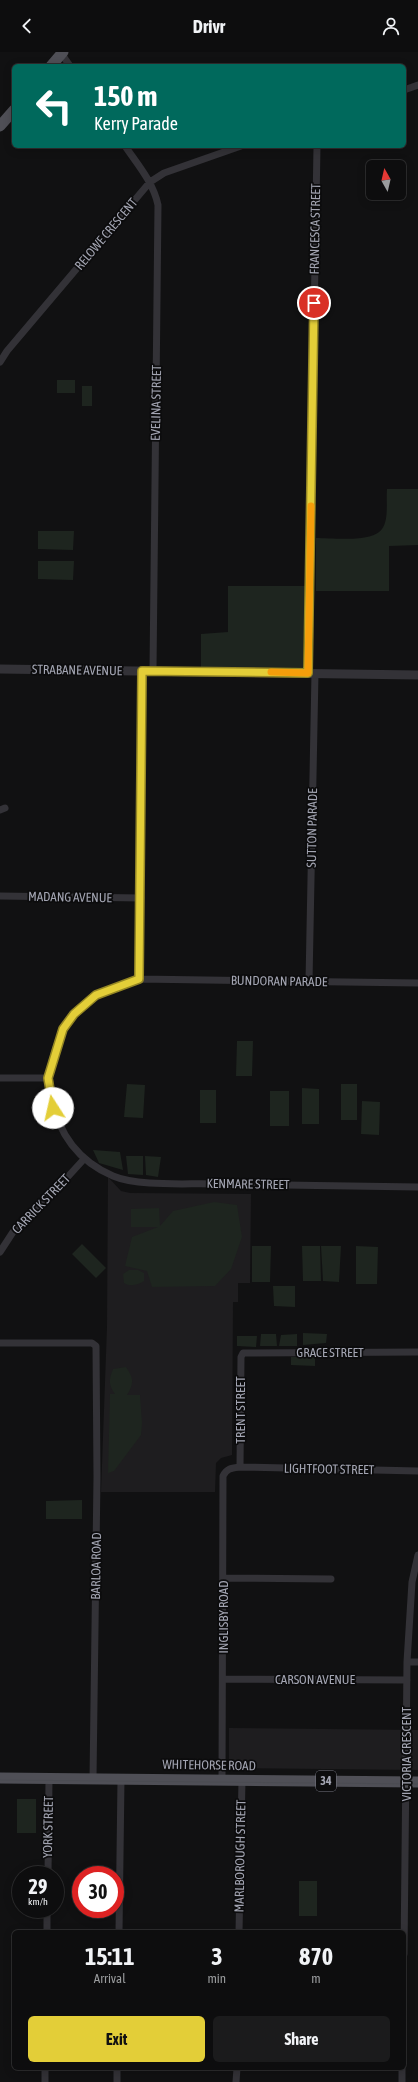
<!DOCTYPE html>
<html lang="en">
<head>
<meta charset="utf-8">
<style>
	:root { --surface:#0d0d0e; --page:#1b1b1c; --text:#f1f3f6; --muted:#9a9c9e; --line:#2d2d2e; --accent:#e3ce38 }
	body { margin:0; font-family:"Asap Condensed",sans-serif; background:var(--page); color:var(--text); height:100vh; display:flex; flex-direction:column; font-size:15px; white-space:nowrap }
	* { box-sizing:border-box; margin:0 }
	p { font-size:13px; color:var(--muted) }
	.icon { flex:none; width:22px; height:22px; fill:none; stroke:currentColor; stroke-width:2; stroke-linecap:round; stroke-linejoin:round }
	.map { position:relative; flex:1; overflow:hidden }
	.panel { position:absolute; left:12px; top:1878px; width:394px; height:140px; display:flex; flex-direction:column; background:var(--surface); border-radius:6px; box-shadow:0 2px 10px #0003,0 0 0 1px var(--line) }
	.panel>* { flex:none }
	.hud { position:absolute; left:12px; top:12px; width:394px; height:84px; border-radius:6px; box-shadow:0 2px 10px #0003,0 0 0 1px var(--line); background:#00695c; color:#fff; overflow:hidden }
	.needle { width:26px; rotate:352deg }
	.controls { position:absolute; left:366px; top:108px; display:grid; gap:8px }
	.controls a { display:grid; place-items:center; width:40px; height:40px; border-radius:6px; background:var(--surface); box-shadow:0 2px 10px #0003,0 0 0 1px var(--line); font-size:20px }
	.speed { position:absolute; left:12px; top:1814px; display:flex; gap:8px; font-size:20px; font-weight:700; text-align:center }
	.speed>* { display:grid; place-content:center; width:52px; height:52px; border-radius:50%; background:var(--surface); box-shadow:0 2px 10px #0003,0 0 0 1px var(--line); line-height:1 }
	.speed small { font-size:10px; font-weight:400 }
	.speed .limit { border:6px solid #d22; background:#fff; color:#111 }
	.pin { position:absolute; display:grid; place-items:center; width:34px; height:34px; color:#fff; margin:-17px; border:2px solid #fff; border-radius:50%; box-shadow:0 1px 4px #0007 }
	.me { position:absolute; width:44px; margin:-22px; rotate:350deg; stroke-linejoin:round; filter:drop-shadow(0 0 3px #0008) }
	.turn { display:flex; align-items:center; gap:14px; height:84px; padding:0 16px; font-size:18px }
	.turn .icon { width:52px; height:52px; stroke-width:2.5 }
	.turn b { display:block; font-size:28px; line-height:34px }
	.eta { display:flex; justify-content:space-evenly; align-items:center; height:68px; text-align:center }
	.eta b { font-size:24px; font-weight:700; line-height:28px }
	.action { display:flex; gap:8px; margin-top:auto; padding:8px 16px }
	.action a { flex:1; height:46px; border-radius:6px; background:var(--accent); color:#111; font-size:16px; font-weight:700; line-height:46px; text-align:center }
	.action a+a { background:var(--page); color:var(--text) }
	header { display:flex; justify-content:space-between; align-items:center; height:52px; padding:0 16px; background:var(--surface); font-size:18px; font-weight:700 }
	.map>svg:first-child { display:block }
	.built { fill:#1e1d1f }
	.green { fill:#1e251f }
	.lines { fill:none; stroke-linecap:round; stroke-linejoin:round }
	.minor { stroke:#333237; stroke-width:7 }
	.tertiary { stroke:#333237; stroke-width:9 }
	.primary { stroke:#4f4f56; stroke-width:11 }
	.tram { stroke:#4b4c52; stroke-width:1 }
	.route-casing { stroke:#948624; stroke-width:10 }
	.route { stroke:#e3ce38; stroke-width:7 }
	.slow { stroke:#f59e0b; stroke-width:7 }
	.labels { text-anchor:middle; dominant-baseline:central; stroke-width:3.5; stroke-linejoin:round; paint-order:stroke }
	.shield { fill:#0c0c0d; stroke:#767780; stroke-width:1 }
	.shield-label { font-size:12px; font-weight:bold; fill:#a3a5b2 }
	.street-label { font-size:13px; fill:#a3a5b2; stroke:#0c0c0d }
</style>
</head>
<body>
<header><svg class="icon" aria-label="back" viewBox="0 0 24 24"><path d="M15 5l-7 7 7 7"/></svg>Drivr<svg class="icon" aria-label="person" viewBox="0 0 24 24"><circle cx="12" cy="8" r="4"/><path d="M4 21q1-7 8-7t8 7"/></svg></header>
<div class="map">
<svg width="418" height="2030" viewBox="0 0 418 2030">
	<rect width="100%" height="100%" fill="#111112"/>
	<path class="built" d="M 108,1125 L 121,1139 L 130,1141 L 251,1142 L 250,1231 L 238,1231 L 238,1250 L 233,1250 L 232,1403 L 221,1406 L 216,1411 L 215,1440 L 101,1440 L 107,1275 Z
		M 229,1676 L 418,1678 L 418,1718 L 229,1716 Z"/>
	<path class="green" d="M 57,328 L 75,328 L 75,341 L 57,341 Z
		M 82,334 L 92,334 L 92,354 L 82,354 Z
		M 387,437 L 418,437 L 418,493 L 389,494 L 389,539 L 316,539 L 316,486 C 332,486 372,491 382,477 C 389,468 386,449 387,437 Z
		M 38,479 L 74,479 L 73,498 L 38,497 Z
		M 38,509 L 74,509 L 73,528 L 38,527 Z
		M 228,534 L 305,534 L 303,616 L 201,615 L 201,582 L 228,580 Z
		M 237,989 L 253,989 L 252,1024 L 236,1024 Z
		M 127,1032 L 145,1033 L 143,1066 L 124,1065 Z
		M 341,1032 L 357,1032 L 357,1068 L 341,1068 Z
		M 302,1036 L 319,1037 L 319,1072 L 302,1072 Z
		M 200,1038 L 216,1038 L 216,1071 L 200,1071 Z
		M 270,1039 L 289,1039 L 289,1074 L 270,1074 Z
		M 362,1049 L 380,1050 L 379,1083 L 361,1082 Z
		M 93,1098 L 120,1100 L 123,1118 L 99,1111 Z
		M 126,1104 L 143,1104 L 143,1123 L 128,1122 Z
		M 145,1104 L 161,1105 L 158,1125 L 146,1123 Z
		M 214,1150 L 237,1153 L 242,1185 L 231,1217 L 215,1234 L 152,1235 L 147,1219 L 125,1214 L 132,1185 L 158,1175 L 131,1175 L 131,1157 L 159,1156 L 160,1174 L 173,1159 Z
		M 82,1192 L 106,1216 L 96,1226 L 72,1202 Z
		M 252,1194 L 271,1194 L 270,1230 L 252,1230 Z
		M 302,1194 L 320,1194 L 321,1229 L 303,1229 Z
		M 321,1194 L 341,1194 L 339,1230 L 323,1229 Z
		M 356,1194 L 378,1195 L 377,1232 L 356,1232 Z
		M 129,1218 L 138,1218 L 144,1221 L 144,1229 C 138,1233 130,1235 124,1231 L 123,1222 Z
		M 273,1234 L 295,1234 L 295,1255 L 274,1254 Z
		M 303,1281 L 327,1282 L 326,1291 L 303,1293 Z
		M 261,1282 L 276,1282 L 277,1294 L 260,1294 Z
		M 297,1282 L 297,1294 L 279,1294 L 281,1283 Z
		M 237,1284 L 257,1284 L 256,1295 L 237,1294 Z
		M 291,1305 L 315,1305 L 315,1314 L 291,1313 Z
		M 126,1315 C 134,1327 134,1331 127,1343 L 140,1343 L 142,1371 L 141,1383 L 114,1419 L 108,1421 L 110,1342 L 115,1342 C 108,1333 109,1327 113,1317 Z
		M 82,1448 L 82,1467 L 46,1467 L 46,1449 Z
		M 17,1747 L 36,1747 L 36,1781 L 17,1781 Z
		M 299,1829 L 317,1829 L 317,1864 L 299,1864 Z"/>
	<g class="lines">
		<path class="minor" d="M 61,1 L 70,14
			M 404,38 L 418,33
			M 125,94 C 138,113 153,130 158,153 L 153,618
			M 0,310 L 7,299 L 150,130 L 164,121 L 241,94
			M 308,621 L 317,94
			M 0,758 L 5,756
			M 0,844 L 141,846
			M 139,927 L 142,619
			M 309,930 L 315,621
			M 418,931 L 139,927 C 92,942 64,958 52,1009 C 51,1014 48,1021 48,1026 C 48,1032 50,1039 51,1044 C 58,1081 78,1109 113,1124 C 139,1135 187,1131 215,1132 C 283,1133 350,1134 418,1135
			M 0,1026 L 48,1026
			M 0,1200 L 13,1180 L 43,1152 L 84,1107
			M 0,1291 L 92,1291 L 96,1294 L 97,1425 L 93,1727
			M 240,1415 L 241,1305 L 243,1301 L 418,1300
			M 223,1526 L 331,1527
			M 407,1610 L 418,1610
			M 223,1627 L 407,1628
			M 222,1728 L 223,1424 C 227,1416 232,1416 240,1415 L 418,1419
			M 48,1823 L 49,1727
			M 47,1880 L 47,1857
			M 119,1880 L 121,1727
			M 239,1880 L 242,1728
			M 404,1902 L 407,1610 L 412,1530 L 418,1503
			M 45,2030 L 45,2016
			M 117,2030 L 117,2016
			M 236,2030 L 237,2016
			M 402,2030 L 402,2016"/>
		<path class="tertiary" d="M 0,617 L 418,623"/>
		<path class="primary" d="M 51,14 L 63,0
			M 0,74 L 14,58
			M 0,1726 L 418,1730"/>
		<path class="tram" d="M 0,1728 L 418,1732"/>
	</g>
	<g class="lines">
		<g class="route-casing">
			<path id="route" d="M 53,1056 L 48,1026 L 63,977 L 74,962 L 96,943 L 139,927 L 142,619 L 308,621 L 314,251"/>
		</g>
		<use href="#route" class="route"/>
		<path class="slow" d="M 271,620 L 308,621 L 311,454"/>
	</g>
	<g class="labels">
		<rect class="shield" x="316" y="1719" width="20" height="20" rx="3"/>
		<g class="shield-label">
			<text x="326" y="1729">34</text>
		</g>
		<g class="street-label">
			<text transform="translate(315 177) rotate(-89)">FRANCESCA STREET</text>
			<text transform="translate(106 182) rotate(-50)">RELOWE CRESCENT</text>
			<text transform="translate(156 351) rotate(-89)">EVELINA STREET</text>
			<text transform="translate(77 618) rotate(1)">STRABANE AVENUE</text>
			<text transform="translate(312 776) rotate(-89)">SUTTON PARADE</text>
			<text transform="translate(70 845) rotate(1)">MADANG AVENUE</text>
			<text transform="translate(279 929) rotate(1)">BUNDORAN PARADE</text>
			<text transform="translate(248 1132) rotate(1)">KENMARE STREET</text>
			<text transform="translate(41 1152) rotate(-46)">CARRICK STREET</text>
			<text x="330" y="1300">GRACE STREET</text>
			<text transform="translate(240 1358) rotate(-90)">TRENT STREET</text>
			<text transform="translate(329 1417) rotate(1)">LIGHTFOOT STREET</text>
			<text transform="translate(96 1514) rotate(-89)">BARLOA ROAD</text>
			<text transform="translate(223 1565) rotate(-90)">INGLISBY ROAD</text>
			<text x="315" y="1627">CARSON AVENUE</text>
			<text transform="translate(406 1702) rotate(-90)">VICTORIA CRESCENT</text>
			<text transform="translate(209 1713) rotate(1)">WHITEHORSE ROAD</text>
			<text transform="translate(48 1775) rotate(-89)">YORK STREET</text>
			<text transform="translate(240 1804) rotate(-89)">MARLBOROUGH STREET</text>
		</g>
	</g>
</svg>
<div class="controls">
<a><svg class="needle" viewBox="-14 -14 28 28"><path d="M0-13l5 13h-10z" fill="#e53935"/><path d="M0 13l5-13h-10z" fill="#9a9c9e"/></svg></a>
</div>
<div class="speed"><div>29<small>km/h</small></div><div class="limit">30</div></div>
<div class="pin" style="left:314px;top:251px;background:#d93025"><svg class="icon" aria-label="arrive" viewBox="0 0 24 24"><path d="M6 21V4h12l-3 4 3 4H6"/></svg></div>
<svg class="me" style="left:53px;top:1056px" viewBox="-20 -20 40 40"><circle r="19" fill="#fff"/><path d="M0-13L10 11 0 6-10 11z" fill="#e3ce38"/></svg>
<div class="hud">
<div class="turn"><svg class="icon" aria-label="left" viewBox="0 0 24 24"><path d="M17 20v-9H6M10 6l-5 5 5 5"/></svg><div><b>150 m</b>Kerry Parade</div></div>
</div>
<section class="panel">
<div class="eta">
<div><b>15:11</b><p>Arrival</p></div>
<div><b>3</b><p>min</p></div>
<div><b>870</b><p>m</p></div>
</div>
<div class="action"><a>Exit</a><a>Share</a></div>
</section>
</div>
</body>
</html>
